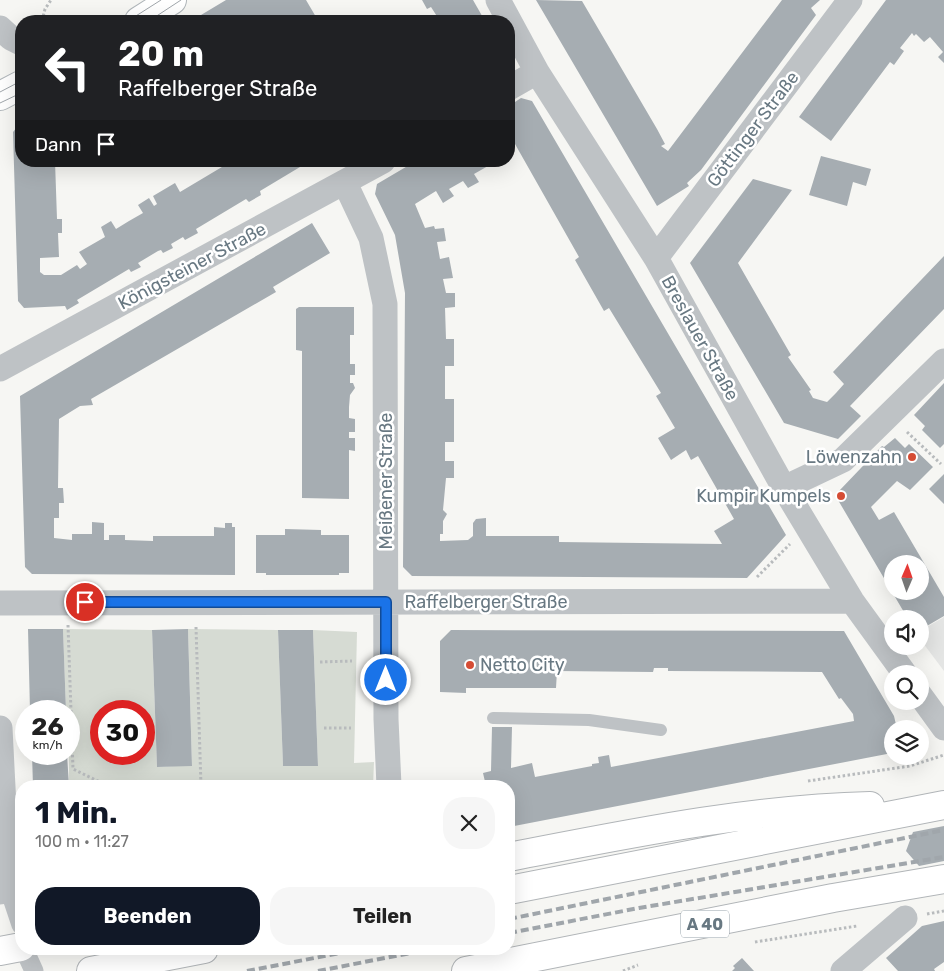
<!DOCTYPE html>
<html lang="de">
<head>
<meta charset="utf-8">
<style>
	:root { --surface:#fff; --page:#f6f6f6; --text:#222; --muted:#767676; --accent:#111827 }
	body { margin:0; font-family:Rubik,sans-serif; background:var(--page); color:var(--text); height:100vh; display:flex; flex-direction:column; font-size:19px; white-space:nowrap }
	* { box-sizing:border-box; margin:0 }
	p { font-size:16px; color:var(--muted) }
	.icon { flex:none; width:28px; height:28px; fill:none; stroke:currentColor; stroke-width:2; stroke-linecap:round; stroke-linejoin:round }
	.map { position:relative; flex:1; overflow:hidden }
	.details { position:absolute; left:15px; top:780px; width:500px; height:175px; display:flex; flex-direction:column; background:var(--surface); border-radius:20px; box-shadow:0 5px 20px #0002 }
	.details>* { flex:none }
	.banner { position:absolute; left:15px; top:15px; width:500px; height:152px; border-radius:20px; box-shadow:0 5px 20px #0002; background:#202124; color:#fff; overflow:hidden }
	.needle { width:32px; rotate:2deg }
	.tools { position:absolute; left:884px; top:555px; display:grid; gap:10px }
	.tools a { display:grid; place-items:center; width:45px; height:45px; border-radius:50%; background:var(--surface); box-shadow:0 5px 20px #0002; font-size:25px }
	.speed { position:absolute; left:15px; top:700px; display:flex; gap:10px; font-size:25px; font-weight:700; text-align:center }
	.speed>* { display:grid; place-content:center; width:65px; height:65px; border-radius:50%; background:var(--surface); box-shadow:0 5px 20px #0002; line-height:1 }
	.speed small { font-size:12px; font-weight:400 }
	.speed .limit { border:8px solid #d22; background:#fff; color:#111 }
	.pin { position:absolute; display:grid; place-items:center; width:42px; height:42px; color:#fff; margin:-21px; border:2px solid #fff; border-radius:50%; box-shadow:0 1px 5px #0007 }
	.me { position:absolute; width:55px; margin:-28px; rotate:0deg; stroke-linejoin:round; filter:drop-shadow(0 0 4px #0008) }
	.turn { display:flex; align-items:center; gap:18px; height:105px; padding:0 20px; font-size:22px }
	.turn .icon { width:65px; height:65px; stroke-width:2.5 }
	.turn b { display:block; font-size:35px; line-height:42px }
	.then { display:flex; align-items:center; height:48px; padding:0 20px; background:#0003; gap:10px; font-size:19px }
	.round { display:grid; place-items:center; flex:none; width:52px; height:52px; border-radius:20px; background:var(--page) }
	.overview { display:flex; align-items:center; justify-content:space-between; height:85px; padding:0 20px }
	h1 { font-size:30px; font-weight:700; line-height:38px; color:var(--accent) }
	.primary-button { display:flex; gap:10px; margin-top:auto; padding:10px 20px }
	.primary-button a { flex:1; height:58px; border-radius:20px; background:var(--accent); color:#fff; font-size:20px; font-weight:700; line-height:58px; text-align:center }
	.primary-button a+a { background:var(--page); color:var(--text) }
	.map>svg:first-child { display:block }
	.built { fill:#e4e5e4 }
	.green { fill:#d6dbd3; fill-rule:evenodd }
	.building { fill:#a6adb2; fill-rule:evenodd }
	.lines { fill:none; stroke-linecap:round; stroke-linejoin:round }
	.secondary-casing { stroke:#b0b6ba; stroke-width:30 }
	.motorway-casing { stroke:#b1b5b8; stroke-width:30 }
	.path { stroke:#b8bbbd; stroke-width:3; stroke-dasharray:2.5 2.5; stroke-linecap:butt }
	.service { stroke:#bec2c5; stroke-width:12 }
	.pedestrian { stroke:#bec2c5; stroke-width:19 }
	.minor { stroke:#bec2c5; stroke-width:25 }
	.secondary { stroke:#fff; stroke-width:28 }
	.motorway { stroke:#fff; stroke-width:28 }
	.tram { stroke:#a0a6ab; stroke-width:1 }
	.rail { stroke:#a0a6ab; stroke-width:4; stroke-dasharray:8 4; stroke-linecap:butt }
	.route-casing { stroke:#114b97; stroke-width:12 }
	.route { stroke:#1a73e8; stroke-width:9 }
	.poi-dot { fill:#d54c34; stroke:#fff; stroke-width:2 }
	.labels { text-anchor:middle; dominant-baseline:central; stroke-width:5; stroke-linejoin:round; paint-order:stroke }
	.shield { fill:#fff; stroke:#95a0a8; stroke-width:1 }
	.shield-label { font-size:16px; font-weight:bold; fill:#687882 }
	.street-label { font-size:18px; fill:#687882; stroke:#fff }
	.poi-label { font-size:18px; fill:#687882; stroke:#fff; text-anchor:end }
</style>
</head>
<body>
<div class="map">
<svg width="944" height="971" viewBox="0 0 944 971">
	<rect width="100%" height="100%" fill="#f6f6f3"/>
	<path class="built" d="M 944,617 L 944,671 L 920,639 L 920,631 Z"/>
	<path class="green" d="M 63,629 L 152,630 L 157,767 L 192,765 L 188,629 L 278,630 L 283,766 L 318,766 L 313,630 L 357,632 L 354,763 L 374,762 L 373,786 L 69,786 L 69,711 L 66,711 ZM 101,711 L 144,711 L 144,754 L 101,754 Z"/>
	<path class="building" d="M 226,0 L 306,0 L 316,17 L 308,21 L 276,21 L 275,19 L 270,21 L 191,21 Z
		M 422,0 L 473,0 L 485,21 L 440,21 L 431,7 L 427,9 Z
		M 536,0 L 582,1 L 657,129 L 665,144 L 661,146 L 668,151 L 782,0 L 820,0 L 811,8 L 816,15 L 701,170 L 687,183 L 689,186 L 657,206 Z
		M 886,0 L 944,0 L 944,63 L 938,57 L 943,52 L 930,37 L 924,42 L 916,34 L 914,36 L 912,33 L 900,48 L 904,51 L 894,65 L 890,62 L 831,141 L 799,117 Z
		M 521,98 L 532,101 L 786,535 L 747,578 L 412,576 L 403,567 L 405,293 L 395,235 L 375,194 L 377,184 L 416,161 L 485,161 L 488,166 L 474,174 L 479,182 L 468,188 L 463,181 L 449,189 L 454,196 L 443,203 L 436,191 L 415,204 L 425,228 L 434,226 L 435,229 L 444,228 L 446,241 L 437,242 L 440,259 L 449,257 L 453,278 L 443,279 L 446,293 L 455,293 L 455,307 L 445,308 L 446,339 L 454,339 L 454,366 L 445,366 L 445,399 L 454,399 L 454,442 L 445,442 L 445,461 L 454,461 L 454,478 L 446,478 L 443,510 L 447,514 L 443,521 L 443,534 L 440,534 L 440,541 L 468,540 L 473,536 L 473,523 L 476,519 L 486,518 L 486,536 L 559,536 L 559,542 L 722,544 L 714,531 L 734,519 L 698,456 L 691,460 L 686,450 L 671,460 L 658,438 L 675,428 L 656,396 L 661,393 L 609,308 L 604,311 L 575,260 L 579,257 L 515,144 L 509,148 L 509,106 Z
		M 21,122 L 21,161 L 55,161 L 57,219 L 62,219 L 62,233 L 58,233 L 59,257 L 40,258 L 40,272 L 44,275 L 61,275 L 77,265 L 80,269 L 87,264 L 79,252 L 105,237 L 101,227 L 111,221 L 116,229 L 129,221 L 143,213 L 138,205 L 149,198 L 154,206 L 157,204 L 153,196 L 175,183 L 180,192 L 232,161 L 310,161 L 260,191 L 261,195 L 249,202 L 246,199 L 196,229 L 198,233 L 185,240 L 183,237 L 171,244 L 173,248 L 163,253 L 161,250 L 158,251 L 138,263 L 141,267 L 131,272 L 129,269 L 77,300 L 79,303 L 67,310 L 65,306 L 24,308 L 18,301 L 13,132 Z
		M 821,156 L 871,169 L 866,186 L 853,182 L 847,206 L 809,195 Z
		M 753,179 L 792,190 L 738,263 L 791,355 L 788,357 L 811,390 L 809,391 L 813,398 L 827,402 L 836,393 L 844,384 L 833,372 L 944,256 L 944,309 L 850,406 L 861,416 L 838,439 L 784,423 L 690,263 Z
		M 312,223 L 330,253 L 273,287 L 276,292 L 91,399 L 93,405 L 80,406 L 59,419 L 58,488 L 63,488 L 64,503 L 59,503 L 59,518 L 54,518 L 54,538 L 72,540 L 72,534 L 92,534 L 92,522 L 104,523 L 104,540 L 109,540 L 109,535 L 125,535 L 125,540 L 153,541 L 153,536 L 214,536 L 214,527 L 225,528 L 225,523 L 232,523 L 232,527 L 235,527 L 235,575 L 32,574 L 25,567 L 20,396 Z
		M 299,307 L 354,307 L 354,335 L 350,335 L 350,364 L 355,364 L 355,375 L 350,375 L 350,383 L 353,383 L 355,388 L 350,395 L 349,407 L 349,418 L 355,419 L 355,432 L 349,432 L 349,438 L 355,438 L 355,451 L 349,450 L 349,499 L 302,498 L 302,351 L 296,350 L 296,309 Z
		M 944,383 L 944,444 L 940,448 L 922,430 L 925,426 L 914,415 Z
		M 895,438 L 905,448 L 909,444 L 933,467 L 910,490 L 897,481 L 871,507 L 879,520 L 894,512 L 944,597 L 944,616 L 920,630 L 920,619 L 908,619 L 838,500 L 839,491 L 882,446 L 884,447 ZM 892,564 L 920,564 L 920,591 L 892,591 Z
		M 944,474 L 944,504 L 929,489 Z
		M 285,529 L 321,530 L 321,535 L 349,535 L 349,573 L 339,573 L 339,575 L 266,575 L 266,573 L 256,573 L 256,535 L 285,535 Z
		M 28,629 L 63,629 L 66,711 L 30,711 Z
		M 188,629 L 192,766 L 157,767 L 152,630 Z
		M 278,630 L 313,630 L 318,766 L 283,766 Z
		M 451,630 L 844,631 L 894,716 L 897,729 L 892,729 L 892,753 L 509,827 L 509,786 L 486,786 L 483,773 L 491,771 L 492,727 L 512,727 L 511,768 L 532,763 L 535,777 L 592,766 L 592,764 L 599,763 L 598,757 L 609,755 L 611,767 L 854,721 L 853,714 L 841,698 L 839,699 L 822,672 L 668,671 L 668,668 L 654,668 L 653,672 L 557,671 L 556,688 L 466,688 L 466,693 L 440,692 L 440,641 Z
		M 32,754 L 67,754 L 69,786 L 33,786 Z
		M 944,826 L 944,861 L 919,866 L 906,851 L 913,832 Z
		M 944,921 L 944,962 L 934,969 L 935,971 L 898,971 L 886,958 L 922,926 Z
		M 742,958 L 754,971 L 732,971 L 735,968 L 733,966 Z"/>
	<g class="lines">
		<g class="secondary-casing">
			<path id="secondary" d="M 139,21 L 172,0
				M 0,96 L 21,85"/>
		</g>
		<g class="motorway-casing">
			<path id="motorway" d="M 509,857 C 628,834 748,809 870,806
				M 509,890 L 944,805
				M 0,951 L 21,947
				M 91,971 L 204,949
				M 466,971 L 833,898 L 944,879"/>
		</g>
		<path class="path" d="M 42,21 L 45,9 L 51,0
			M 907,432 L 941,464
			M 757,577 L 790,544
			M 68,625 L 73,769 L 108,786
			M 196,627 L 201,786
			M 320,662 L 352,661
			M 324,728 L 351,728
			M 808,781 L 910,766 L 944,755
			M 927,914 L 944,911
			M 755,942 L 857,926
			M 623,971 L 638,965"/>
		<path class="service" d="M 493,718 L 589,720 L 661,730"/>
		<path class="pedestrian" d="M 8,886 L 21,925
			M 24,949 L 34,971"/>
		<path class="minor" d="M 498,0 L 537,72 L 656,258 L 784,488 L 852,601 L 905,674
			M 0,28 L 11,38 L 21,43
			M 509,88 L 537,72
			M 345,183 L 371,238 L 385,304 L 386,719 L 389,786
			M 656,258 L 850,0
			M 0,369 L 383,161
			M 784,488 L 843,460 L 944,361
			M 0,603 C 284,601 568,603 852,601
			M 920,695 L 944,728
			M 0,728 L 8,886 L 0,892
			M 843,971 L 905,918"/>
		<use href="#secondary" class="secondary"/>
		<use href="#motorway" class="motorway"/>
		<path class="tram" d="M 128,21 L 161,0
			M 149,21 L 181,0
			M 0,92 L 21,81
			M 0,103 L 21,93"/>
		<path class="rail" d="M 509,919 L 944,830
			M 509,933 L 639,908 L 944,857
			M 247,971 L 361,949
			M 318,971 L 431,949"/>
	</g>
	<g class="lines">
		<g class="route-casing">
			<path id="route" d="M 85,602 L 386,602 L 386,680"/>
		</g>
		<use href="#route" class="route"/>
	</g>
	<g class="poi-dot">
		<circle cx="912" cy="457" r="5"/>
		<circle cx="841" cy="496" r="5"/>
		<circle cx="470" cy="665" r="5"/>
	</g>
	<g class="labels">
		<rect class="shield" x="681" y="910.5" width="48" height="27" rx="4"/>
		<g class="shield-label">
			<text x="705" y="924">A 40</text>
		</g>
		<g class="street-label">
			<text transform="translate(753 129) rotate(-53)">Göttinger Straße</text>
			<text transform="translate(192 266) rotate(-28)">Königsteiner Straße</text>
			<text transform="translate(700 338) rotate(61)">Breslauer Straße</text>
			<text transform="translate(386 481) rotate(-90)">Meißener Straße</text>
			<text x="486" y="602">Raffelberger Straße</text>
		</g>
		<g class="poi-label">
			<text x="902" y="457">Löwenzahn</text>
			<text x="831" y="496">Kumpir Kumpels</text>
			<text x="480" y="665" text-anchor="start">Netto City</text>
		</g>
	</g>
</svg>
<div class="tools">
<a><svg class="needle" viewBox="-14 -14 28 28"><path d="M0-13l5 13h-10z" fill="#e53935"/><path d="M0 13l5-13h-10z" fill="#767676"/></svg></a>
<a><svg class="icon" aria-label="sound" viewBox="0 0 24 24"><path d="M4 9h4l5-4v14l-5-4H4zM17 9q2 3 0 6"/></svg></a>
<a><svg class="icon" aria-label="search" viewBox="0 0 24 24"><circle cx="10" cy="10" r="6"/><path d="M15 15l6 6"/></svg></a>
<a><svg class="icon" aria-label="layers" viewBox="0 0 24 24"><path d="M12 4l9 5-9 5-9-5zM3 14l9 5 9-5"/></svg></a>
</div>
<div class="speed"><div>26<small>km/h</small></div><div class="limit">30</div></div>
<div class="pin" style="left:85px;top:602px;background:#d93025"><svg class="icon" aria-label="arrive" viewBox="0 0 24 24"><path d="M6 21V4h12l-3 4 3 4H6"/></svg></div>
<svg class="me" style="left:386px;top:680px" viewBox="-20 -20 40 40"><circle r="17" fill="#1a73e8" stroke="#fff" stroke-width="3"/><path d="M0-11L8 9 0 5-8 9z" fill="#fff"/></svg>
<div class="banner">
<div class="turn"><svg class="icon" aria-label="left" viewBox="0 0 24 24"><path d="M17 20v-9H6M10 6l-5 5 5 5"/></svg><div><b>20 m</b>Raffelberger Straße</div></div>
<div class="then">Dann<svg class="icon" aria-label="arrive" viewBox="0 0 24 24"><path d="M6 21V4h12l-3 4 3 4H6"/></svg></div>
</div>
<section class="details">
<div class="overview"><div><h1>1 Min.</h1><p>100 m · 11:27</p></div><a class="round"><svg class="icon" aria-label="close" viewBox="0 0 24 24"><path d="M6 6l12 12M18 6L6 18"/></svg></a></div>
<div class="primary-button"><a>Beenden</a><a>Teilen</a></div>
</section>
</div>
</body>
</html>
